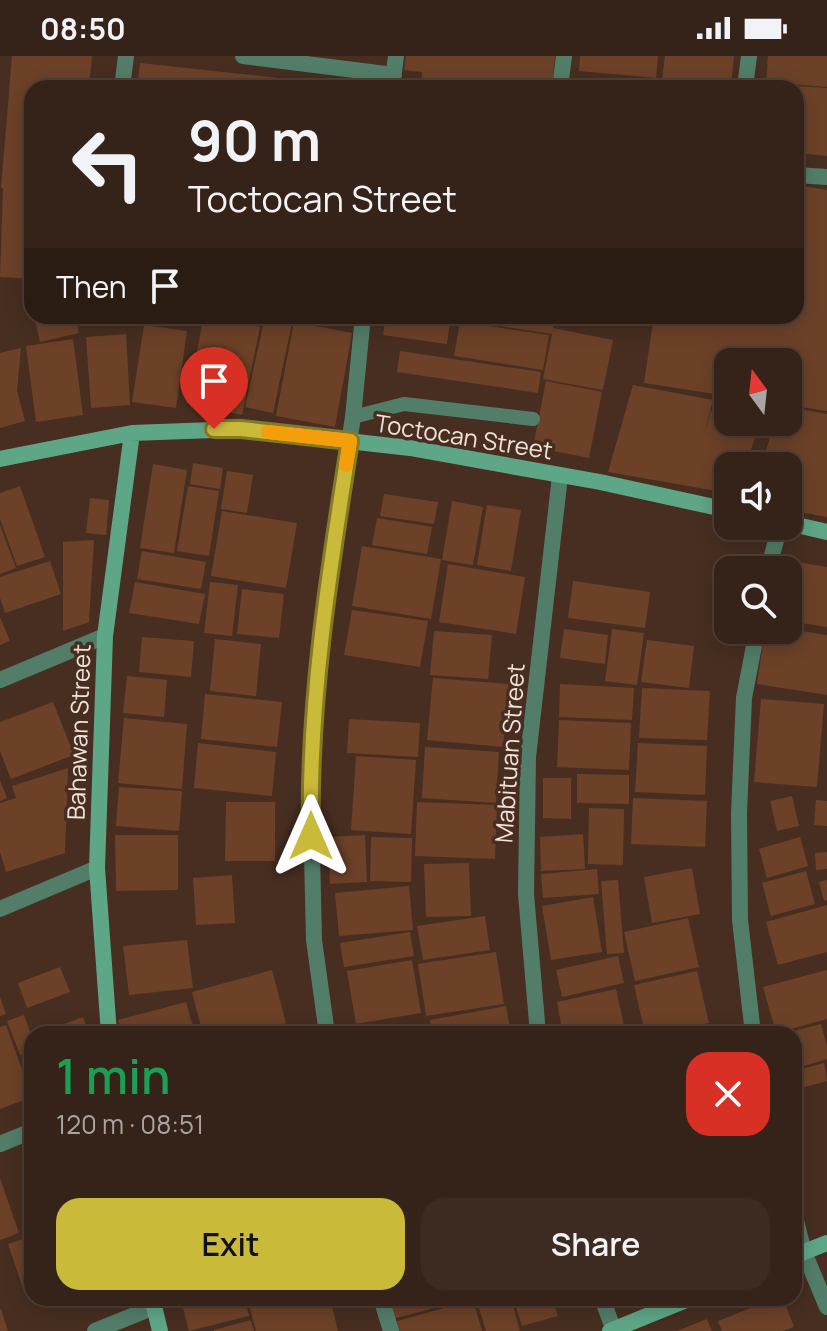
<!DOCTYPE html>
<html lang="en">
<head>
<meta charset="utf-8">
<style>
	:root { --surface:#352218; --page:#3d2a21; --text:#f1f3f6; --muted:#aaa4a2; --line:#4f3f37; --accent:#c9ba3a }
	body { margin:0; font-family:Manrope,sans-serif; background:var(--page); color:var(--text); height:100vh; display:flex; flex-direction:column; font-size:30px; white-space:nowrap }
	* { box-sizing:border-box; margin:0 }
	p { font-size:26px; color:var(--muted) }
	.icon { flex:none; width:44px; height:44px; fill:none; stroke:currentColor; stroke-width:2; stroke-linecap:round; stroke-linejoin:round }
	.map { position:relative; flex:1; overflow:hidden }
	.panel { position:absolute; left:24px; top:970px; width:778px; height:280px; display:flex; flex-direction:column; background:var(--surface); border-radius:24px; box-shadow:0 4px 20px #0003,0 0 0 2px var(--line) }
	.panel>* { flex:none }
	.top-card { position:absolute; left:24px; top:24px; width:780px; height:244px; border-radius:24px; box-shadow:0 4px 20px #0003,0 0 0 2px var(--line); background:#352218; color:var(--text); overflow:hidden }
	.needle { width:52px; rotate:345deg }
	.buttons { position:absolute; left:714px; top:292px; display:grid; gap:16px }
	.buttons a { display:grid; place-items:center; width:88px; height:88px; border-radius:16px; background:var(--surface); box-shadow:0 4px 20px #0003,0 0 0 2px var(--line); font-size:40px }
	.pin { position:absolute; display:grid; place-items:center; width:68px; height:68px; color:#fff; margin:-82px -34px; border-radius:50% 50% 50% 0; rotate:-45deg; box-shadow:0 0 8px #0007 }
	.pin .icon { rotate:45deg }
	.me { position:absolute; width:88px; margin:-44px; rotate:0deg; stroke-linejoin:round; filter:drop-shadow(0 0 6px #0008) }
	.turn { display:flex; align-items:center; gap:28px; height:168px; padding:0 32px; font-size:36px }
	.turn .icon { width:104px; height:104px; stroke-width:2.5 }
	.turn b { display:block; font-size:56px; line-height:68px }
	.then { display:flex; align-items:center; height:76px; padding:0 32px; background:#0003; gap:16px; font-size:30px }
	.round { display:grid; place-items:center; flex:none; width:84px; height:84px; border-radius:24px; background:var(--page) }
	.head { display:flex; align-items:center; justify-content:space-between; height:136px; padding:0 32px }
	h1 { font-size:48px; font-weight:600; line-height:60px; color:#1e9e55 }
	.cta { display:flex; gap:16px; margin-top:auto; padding:16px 32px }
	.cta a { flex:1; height:92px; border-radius:24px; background:var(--accent); color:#111; font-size:32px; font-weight:600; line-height:92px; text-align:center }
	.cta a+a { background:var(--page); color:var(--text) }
	.status { display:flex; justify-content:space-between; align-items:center; height:56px; padding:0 40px; background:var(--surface); direction:ltr }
	.status svg { height:22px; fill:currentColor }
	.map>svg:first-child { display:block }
	.building { fill:#6c4128 }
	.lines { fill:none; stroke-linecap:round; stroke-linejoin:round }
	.lane { stroke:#527e69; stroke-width:14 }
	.street { stroke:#527e69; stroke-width:16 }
	.secondary { stroke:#5ea786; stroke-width:16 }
	.route-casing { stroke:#837926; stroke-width:20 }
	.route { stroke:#c9ba3a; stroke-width:14 }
	.slow { stroke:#f59e0b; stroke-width:14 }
	.labels { text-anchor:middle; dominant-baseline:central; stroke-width:7; stroke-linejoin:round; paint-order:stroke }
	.street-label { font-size:24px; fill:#f2e2d9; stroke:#472e20 }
</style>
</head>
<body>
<div class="status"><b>08:50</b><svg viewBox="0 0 49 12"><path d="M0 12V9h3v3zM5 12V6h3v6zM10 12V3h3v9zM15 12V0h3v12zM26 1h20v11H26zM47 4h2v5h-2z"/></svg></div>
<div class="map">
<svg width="827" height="1275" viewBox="0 0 827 1275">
	<rect width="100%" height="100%" fill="#472e20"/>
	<path class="building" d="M 12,0 L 92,0 L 89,32 L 32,32 L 32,223 L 0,221 L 3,132 L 1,132 Z
		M 406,0 L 555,0 L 552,32 L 421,32 L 422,16 L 404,14 Z
		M 580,0 L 658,0 L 656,22 L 579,15 Z
		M 665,0 L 734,0 L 731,30 L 662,23 Z
		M 768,0 L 827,0 L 827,31 L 766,26 Z
		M 140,7 L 353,30 L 353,32 L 137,32 Z
		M 600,22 L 657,28 L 656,32 L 599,32 Z
		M 663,26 L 704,30 L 704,32 L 662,32 Z
		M 764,28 L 791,30 L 791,32 L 764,32 Z
		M 796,30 L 827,32 L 827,100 L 796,97 Z
		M 796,129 L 827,134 L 827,355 L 788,349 L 788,306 L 728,306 L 728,340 L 644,327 L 654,260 L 796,260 Z
		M 34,260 L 75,260 L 79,277 L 40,286 Z
		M 204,260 L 260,271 L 242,359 L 186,347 Z
		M 386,260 L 418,260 L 450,265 L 447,288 L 383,279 Z
		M 457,260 L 555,260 L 553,272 L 613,284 L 603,334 L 543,323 L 552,278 L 456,263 Z
		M 265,261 L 292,267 L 273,357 L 245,351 Z
		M 294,266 L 352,277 L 335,371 L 276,360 Z
		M 460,266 L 549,279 L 543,314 L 454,300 Z
		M 144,269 L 187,275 L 176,352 L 132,346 Z
		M 126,278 L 130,349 L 91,352 L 86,281 Z
		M 73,283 L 83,359 L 36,366 L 26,290 Z
		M 21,292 L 17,335 L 25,365 L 0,372 L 0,297 Z
		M 400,295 L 541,316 L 538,337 L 397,316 Z
		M 546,325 L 602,336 L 589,402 L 533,391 Z
		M 633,329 L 713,344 L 704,379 L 711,355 L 728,358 L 728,366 L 760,366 L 746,410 L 728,410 L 728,437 L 608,416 Z
		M 788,351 L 827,358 L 827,461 L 788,454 L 788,410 L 762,410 L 774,366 L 788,366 Z
		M 193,407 L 223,412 L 220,433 L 190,428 Z
		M 153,408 L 187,414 L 174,497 L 140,492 Z
		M 227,415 L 253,419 L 247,457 L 221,453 Z
		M 20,430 L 45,501 L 17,510 L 0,463 L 0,437 Z
		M 188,430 L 219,435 L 209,500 L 177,495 Z
		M 384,438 L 438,446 L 434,468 L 380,460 Z
		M 90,442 L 109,444 L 106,479 L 86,477 Z
		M 452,445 L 483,451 L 473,509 L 442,504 Z
		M 487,449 L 521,454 L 511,515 L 477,509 Z
		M 222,455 L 297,467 L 286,532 L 211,520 Z
		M 377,462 L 432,471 L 427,498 L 372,489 Z
		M 0,469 L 16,512 L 0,518 Z
		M 94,484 L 89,566 L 63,575 L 63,486 Z
		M 362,490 L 441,503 L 431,563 L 352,550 Z
		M 142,495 L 206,506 L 201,533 L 137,523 Z
		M 50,505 L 61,538 L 5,557 L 0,542 L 0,521 Z
		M 796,506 L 827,511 L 827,571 L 788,565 Z
		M 448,508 L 525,521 L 516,578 L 439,566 Z
		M 573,525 L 650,536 L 645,572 L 568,562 Z
		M 135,526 L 205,538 L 199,568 L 129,557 Z
		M 210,526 L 238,529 L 232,580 L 204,577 Z
		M 242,533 L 284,538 L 279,582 L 237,578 Z
		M 352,554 L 428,565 L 420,611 L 344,599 Z
		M 0,561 L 10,585 L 0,589 Z
		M 564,573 L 608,579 L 605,608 L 560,602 Z
		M 612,573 L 644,577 L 637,629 L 605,625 Z
		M 788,573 L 827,579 L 827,639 L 757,628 L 765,574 Z
		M 434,575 L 492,579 L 488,623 L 430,619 Z
		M 142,581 L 194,585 L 191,621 L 139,616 Z
		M 215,583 L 261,588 L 256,640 L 210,635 Z
		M 647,584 L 694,590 L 689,632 L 641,626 Z
		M 127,620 L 167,624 L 164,661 L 123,657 Z
		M 433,622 L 509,628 L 503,691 L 427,684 Z
		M 560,628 L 634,632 L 632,664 L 559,661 Z
		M 642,632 L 710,635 L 707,684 L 639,682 Z
		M 205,638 L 282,646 L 277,691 L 201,683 Z
		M 761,643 L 824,648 L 817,731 L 754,726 Z
		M 53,646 L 74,699 L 11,723 L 0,695 L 0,666 Z
		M 124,662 L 187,668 L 182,733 L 118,727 Z
		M 349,663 L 420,667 L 418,701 L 347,697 Z
		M 559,664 L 631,667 L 629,714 L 557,711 Z
		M 198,687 L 276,696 L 272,740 L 194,732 Z
		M 638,687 L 707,690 L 705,739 L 635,736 Z
		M 425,691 L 499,696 L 496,747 L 422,742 Z
		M 356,700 L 416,704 L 411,778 L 351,774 Z
		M 68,712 L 65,797 L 6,816 L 0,796 L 0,747 L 16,742 L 12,730 Z
		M 577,718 L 629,719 L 629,748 L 577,747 Z
		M 543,722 L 571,722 L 571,763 L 543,762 Z
		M 0,724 L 7,742 L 0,745 Z
		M 119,731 L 182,735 L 179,775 L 116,770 Z
		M 792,740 L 799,770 L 777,775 L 770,745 Z
		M 633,742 L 707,745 L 705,791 L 631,788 Z
		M 816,744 L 827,745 L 827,770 L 814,769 Z
		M 226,746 L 275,746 L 275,805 L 225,805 Z
		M 417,746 L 497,749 L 495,803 L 415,800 Z
		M 589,752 L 624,753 L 623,809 L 588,808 Z
		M 583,778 L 585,813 L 541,815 L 540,781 Z
		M 115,779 L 178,779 L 178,834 L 116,835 Z
		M 365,779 L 367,826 L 330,828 L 328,781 Z
		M 371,781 L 412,782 L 411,826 L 370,825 Z
		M 800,781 L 808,810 L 767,822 L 759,793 Z
		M 827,796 L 827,813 L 816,814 L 815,797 Z
		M 469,807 L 471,860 L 426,861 L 424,808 Z
		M 692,812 L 700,858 L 652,867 L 644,821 Z
		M 597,813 L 599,838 L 543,842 L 541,818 Z
		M 806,815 L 815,848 L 771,860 L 762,827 Z
		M 232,819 L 235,867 L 196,869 L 193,822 Z
		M 618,824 L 624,897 L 607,898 L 601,825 Z
		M 827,824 L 827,844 L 824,845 L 819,826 Z
		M 409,830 L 413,874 L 339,880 L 335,837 Z
		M 593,841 L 602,896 L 551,904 L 542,850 Z
		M 827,849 L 827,896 L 778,909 L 766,866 Z
		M 485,860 L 490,894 L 423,904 L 417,870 Z
		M 688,862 L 699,911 L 635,925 L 624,876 Z
		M 410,876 L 414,900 L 344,911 L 340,887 Z
		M 187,884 L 193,932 L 129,939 L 123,890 Z
		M 496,896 L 504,948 L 426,960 L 418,908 Z
		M 618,900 L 624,927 L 562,941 L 556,914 Z
		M 412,904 L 421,957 L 356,968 L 347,915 Z
		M 60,911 L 70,936 L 27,952 L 18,927 Z
		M 272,914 L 286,967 L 243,978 L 203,978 L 192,936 Z
		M 827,914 L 827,963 L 776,977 L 763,931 Z
		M 697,915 L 709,967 L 658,978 L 645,978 L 634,929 Z
		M 616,933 L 626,978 L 563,978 L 557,946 Z
		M 0,941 L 6,958 L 0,960 Z
		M 186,946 L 195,978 L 122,978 L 118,964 Z
		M 506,950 L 511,978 L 432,978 L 430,964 Z
		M 24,959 L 32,981 L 32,995 L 20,999 L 7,965 Z
		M 83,961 L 89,978 L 37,978 Z
		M 821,968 L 827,990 L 827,1003 L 794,1013 L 794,978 L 786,977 Z
		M 6,969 L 32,1041 L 0,1053 L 0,971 Z
		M 710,972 L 712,978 L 689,978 L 689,977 Z
		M 427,973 L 428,978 L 407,978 L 407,977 Z
		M 824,1007 L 827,1025 L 794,1034 L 794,1015 Z
		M 0,1122 L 19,1177 L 0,1184 Z
		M 32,1180 L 32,1229 L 23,1232 L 8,1188 Z
		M 190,1242 L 245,1242 L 249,1260 L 189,1275 L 181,1244 Z
		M 277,1242 L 330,1242 L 338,1275 L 256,1275 L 249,1249 Z
		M 383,1242 L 428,1242 L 430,1253 L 389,1264 Z
		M 476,1242 L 511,1242 L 520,1275 L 486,1275 Z
		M 533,1242 L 552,1242 L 558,1260 L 522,1270 L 515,1248 Z
		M 776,1242 L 783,1242 L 794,1271 L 783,1275 L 722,1275 L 718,1265 Z
		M 473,1244 L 482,1275 L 396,1275 L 394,1266 Z
		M 0,1253 L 1,1253 L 8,1275 L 0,1275 Z
		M 707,1263 L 712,1275 L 677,1275 Z
		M 251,1264 L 254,1275 L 214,1275 L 214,1274 Z"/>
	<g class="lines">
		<path class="lane" d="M 353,361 L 404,348 L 533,363"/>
		<path class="street" d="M 243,0 L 394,19
			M 122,32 L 126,0
			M 392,32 L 396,0
			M 560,32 L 564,0
			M 745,32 L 749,0
			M 796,119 L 827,121
			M 768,514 L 780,470
			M 0,624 L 105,580
			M 0,853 L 97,812
			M 327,978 L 314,884 L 311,754 L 316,639 L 332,496 L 353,361 L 363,260
			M 538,978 L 526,838 L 528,701 L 560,420
			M 753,978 L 740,864 L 739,757 L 744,642 L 757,574
			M 0,1088 L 32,1075
			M 794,1157 L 804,1196 L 827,1251
			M 381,1242 L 391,1275
			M 602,1242 L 614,1275
			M 95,1275 L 154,1251"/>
		<path class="secondary" d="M 0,403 L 132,377 L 241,373 L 410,392 L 600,426 L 728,454
			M 788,467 L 827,476
			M 109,978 L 97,812 L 105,580 L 132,377
			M 794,1200 L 827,1187
			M 152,1242 L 160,1275
			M 610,1275 L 691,1242"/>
	</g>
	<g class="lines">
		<g class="route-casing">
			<path id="route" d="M 214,373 L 241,373 L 350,385 C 329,516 308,648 311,780"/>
		</g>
		<use href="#route" class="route"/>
		<path class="slow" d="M 268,376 L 350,385 L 346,409"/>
	</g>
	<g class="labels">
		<g class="street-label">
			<text transform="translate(464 380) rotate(9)">Toctocan Street</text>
			<text transform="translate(78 676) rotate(-88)">Bahawan Street</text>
			<text transform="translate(509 697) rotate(-86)">Mabituan Street</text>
		</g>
	</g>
</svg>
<div class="buttons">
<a><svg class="needle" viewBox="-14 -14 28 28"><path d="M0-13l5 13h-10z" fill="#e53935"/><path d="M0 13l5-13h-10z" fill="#aaa4a2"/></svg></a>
<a><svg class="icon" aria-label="sound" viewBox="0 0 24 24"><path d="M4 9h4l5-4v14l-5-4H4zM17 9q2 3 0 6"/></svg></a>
<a><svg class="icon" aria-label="search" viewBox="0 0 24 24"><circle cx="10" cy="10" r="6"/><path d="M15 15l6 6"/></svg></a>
</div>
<div class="pin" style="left:214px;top:373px;background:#d93025"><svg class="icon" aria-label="arrive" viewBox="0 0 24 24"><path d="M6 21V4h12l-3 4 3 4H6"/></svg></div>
<svg class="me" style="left:311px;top:780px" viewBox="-20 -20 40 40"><path d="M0-17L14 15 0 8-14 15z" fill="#c9ba3a" stroke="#fff" stroke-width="4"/></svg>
<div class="top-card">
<div class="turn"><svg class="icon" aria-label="left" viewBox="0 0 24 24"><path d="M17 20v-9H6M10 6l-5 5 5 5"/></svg><div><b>90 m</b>Toctocan Street</div></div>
<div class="then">Then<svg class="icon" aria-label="arrive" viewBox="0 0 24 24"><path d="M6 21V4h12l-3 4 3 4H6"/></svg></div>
</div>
<section class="panel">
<div class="head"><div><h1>1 min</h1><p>120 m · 08:51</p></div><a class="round" style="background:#d93025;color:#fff"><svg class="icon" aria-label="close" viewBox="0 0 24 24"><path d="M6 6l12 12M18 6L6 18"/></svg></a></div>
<div class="cta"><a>Exit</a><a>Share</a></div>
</section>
</div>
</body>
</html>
